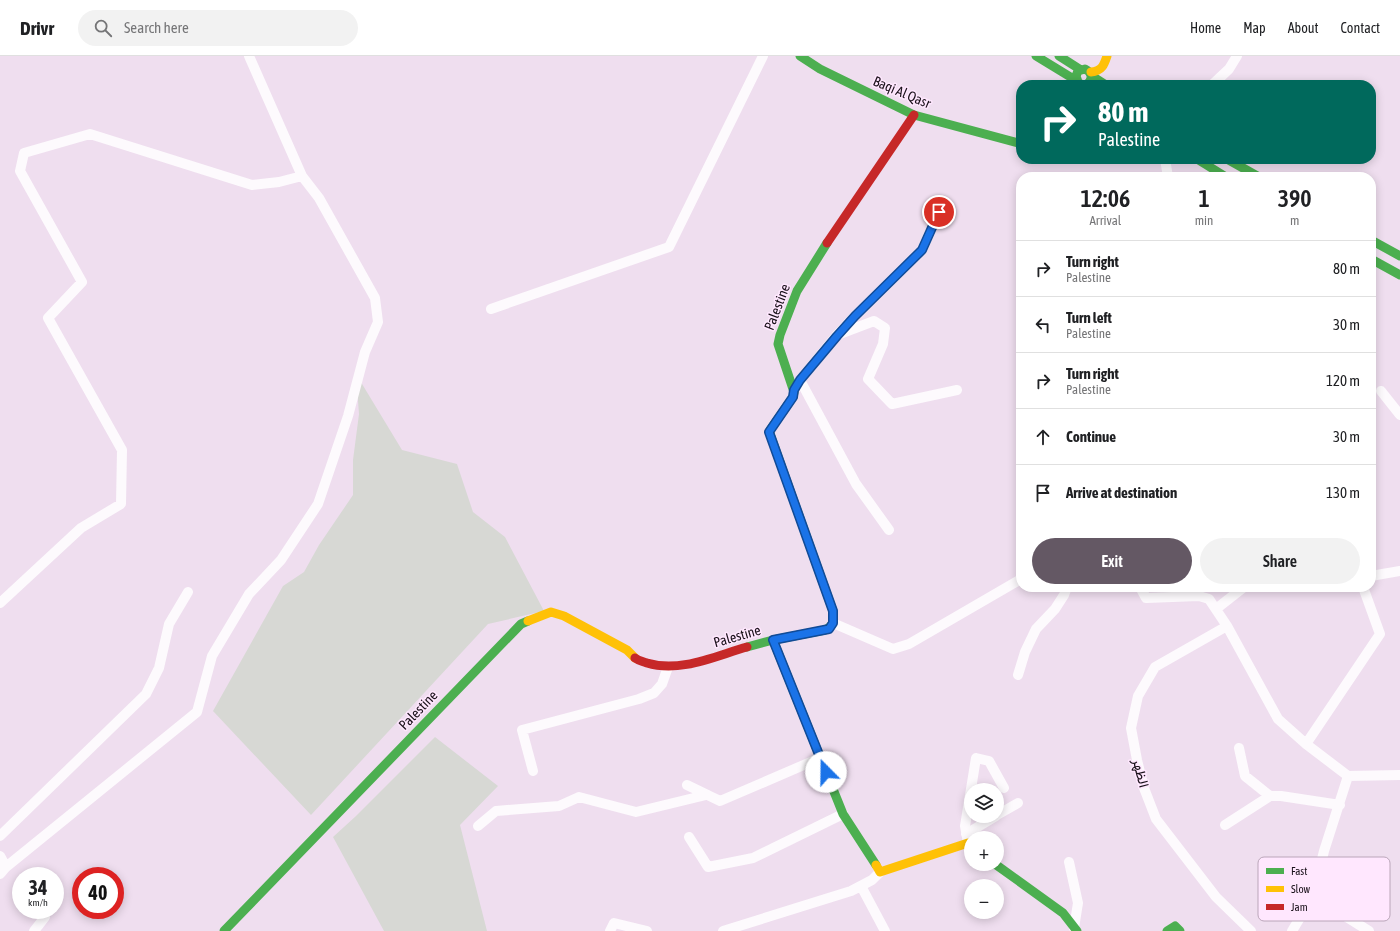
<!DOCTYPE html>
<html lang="en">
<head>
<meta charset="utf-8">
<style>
	:root { --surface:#fff; --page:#f2f2f2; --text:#202124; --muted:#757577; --line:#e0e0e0; --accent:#645864 }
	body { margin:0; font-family:"Asap Condensed",Vazirmatn,sans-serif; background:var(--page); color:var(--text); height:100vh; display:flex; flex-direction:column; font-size:15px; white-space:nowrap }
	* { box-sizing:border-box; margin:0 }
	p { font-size:13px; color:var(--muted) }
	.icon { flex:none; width:22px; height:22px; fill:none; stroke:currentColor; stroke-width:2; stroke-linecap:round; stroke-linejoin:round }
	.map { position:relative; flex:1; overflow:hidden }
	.panel { position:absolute; left:1016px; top:116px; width:360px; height:420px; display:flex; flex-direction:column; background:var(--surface); border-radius:16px; box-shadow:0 2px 10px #0003 }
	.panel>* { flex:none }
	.banner { position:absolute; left:1016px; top:24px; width:360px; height:84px; border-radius:16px; box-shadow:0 2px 10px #0003; background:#00695c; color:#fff; overflow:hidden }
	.controls { position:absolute; left:964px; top:727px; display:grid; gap:8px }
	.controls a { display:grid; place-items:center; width:40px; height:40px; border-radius:50%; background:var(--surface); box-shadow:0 2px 10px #0003; font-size:20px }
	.speed { position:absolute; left:12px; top:811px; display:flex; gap:8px; font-size:20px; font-weight:700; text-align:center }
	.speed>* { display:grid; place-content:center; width:52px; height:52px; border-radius:50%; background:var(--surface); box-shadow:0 2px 10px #0003; line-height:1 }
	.speed small { font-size:10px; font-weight:400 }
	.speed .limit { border:6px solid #d22; background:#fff; color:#111 }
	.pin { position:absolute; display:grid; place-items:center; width:34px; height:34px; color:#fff; margin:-17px; border:2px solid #fff; border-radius:50%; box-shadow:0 1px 4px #0007 }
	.me { position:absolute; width:44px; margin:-22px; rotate:338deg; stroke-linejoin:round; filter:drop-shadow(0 0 3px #0008) }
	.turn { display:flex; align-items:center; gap:14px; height:84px; padding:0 16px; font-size:18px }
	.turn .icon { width:52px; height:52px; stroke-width:2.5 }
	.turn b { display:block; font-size:28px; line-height:34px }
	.eta { display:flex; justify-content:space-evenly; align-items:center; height:68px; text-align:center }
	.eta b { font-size:24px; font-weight:600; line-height:28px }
	.action { display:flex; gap:8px; margin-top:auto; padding:8px 16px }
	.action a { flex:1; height:46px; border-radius:24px; background:var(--accent); color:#fff; font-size:16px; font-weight:600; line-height:46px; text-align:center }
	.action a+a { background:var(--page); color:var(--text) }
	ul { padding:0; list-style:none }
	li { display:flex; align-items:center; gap:12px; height:56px; padding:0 16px; border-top:1px solid var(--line) }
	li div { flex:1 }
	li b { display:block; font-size:15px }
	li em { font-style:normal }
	header { display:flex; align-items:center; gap:24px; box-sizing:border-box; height:56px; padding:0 20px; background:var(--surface); border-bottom:1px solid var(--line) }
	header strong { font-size:19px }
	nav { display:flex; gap:22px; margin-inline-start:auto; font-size:14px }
	.search { width:280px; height:36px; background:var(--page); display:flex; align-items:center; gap:10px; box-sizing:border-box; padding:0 14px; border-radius:22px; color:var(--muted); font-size:15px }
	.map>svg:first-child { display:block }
	.green { fill:#d7d8d4 }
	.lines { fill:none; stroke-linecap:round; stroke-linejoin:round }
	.street { stroke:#fdfafd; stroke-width:10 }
	.fast { stroke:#4caf50; stroke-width:9 }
	.slow { stroke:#ffc107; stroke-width:9 }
	.jam { stroke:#c62828; stroke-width:9 }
	.route-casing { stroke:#114b97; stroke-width:10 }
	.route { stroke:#1a73e8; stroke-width:7 }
	.labels { text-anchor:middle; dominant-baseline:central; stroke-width:3; stroke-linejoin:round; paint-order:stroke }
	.street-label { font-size:14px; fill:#191019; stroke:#ffe7fe }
	.key { fill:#ffe7fe; stroke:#baa6b9; stroke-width:1 }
	.key-label { font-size:11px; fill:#191019 }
</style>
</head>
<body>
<header>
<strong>Drivr</strong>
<div class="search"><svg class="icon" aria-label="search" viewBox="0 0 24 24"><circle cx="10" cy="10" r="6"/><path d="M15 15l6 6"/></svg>Search here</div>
<nav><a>Home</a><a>Map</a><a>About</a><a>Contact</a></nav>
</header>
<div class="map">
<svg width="1400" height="875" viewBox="0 0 1400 875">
	<rect width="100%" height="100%" fill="#efdeef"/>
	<path class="green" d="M 356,318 L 402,394 L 457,408 L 473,456 L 505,481 L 544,555 L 488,568 L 311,759 L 213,655 L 283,530 L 304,516 L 319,489 L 353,439 L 353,404 L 359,358 Z
		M 435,681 L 498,730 L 460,769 L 487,875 L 384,875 L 333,781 L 356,760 Z"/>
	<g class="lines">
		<path class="street" d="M 249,0 L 302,120
			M 1212,29 L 1229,13 L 1237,0
			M 1165,103 L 1168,121
			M 491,253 L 669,191 L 763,0
			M 838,278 L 855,260 L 922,194 L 939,156
			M 800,324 L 837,279 L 874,265 L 885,272 L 883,288 L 868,323 L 892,348 L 957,334
			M 797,329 L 800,324 L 856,428 L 889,474
			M 1381,335 L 1400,359
			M 1371,520 L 1400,515
			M 1140,531 L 1146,542 L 1199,540 L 1209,543 L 1227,570 L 1278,663 L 1306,688 L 1348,720 L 1400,719
			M 0,547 L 81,472 L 121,448 L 122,394 L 48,262 L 82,226 L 20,115 L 24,97 L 90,78 L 252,129 L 279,126 L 302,120 L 319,142 L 375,242 L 378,266 L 365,296 L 348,360 L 318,448 L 281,504 L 249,538 L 212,600 L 197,656 L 6,811
			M 1216,553 L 1244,531
			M 833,567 L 893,593 L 909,588 L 1021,523
			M 1227,570 L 1155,611 L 1138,640 L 1131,672 L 1137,704 L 1144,732 L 1156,763 L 1216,841 L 1251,875
			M 1018,619 L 1025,596 L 1036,573 L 1055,553 L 1064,539 L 1067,531
			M 1306,688 L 1380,578 L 1363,531
			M 1239,692 L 1245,720 L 1270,740 L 1281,740 L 1340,749
			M 533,715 L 522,674 L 639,643 L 654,637 L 662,628 L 668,611
			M 687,729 L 720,745 L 820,702
			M 997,759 L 1018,747
			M 1225,769 L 1270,740
			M 478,770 L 496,755 L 559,750 L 579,741 L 636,756 L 706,739
			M 966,778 L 996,760
			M 0,780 L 146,638 L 159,612 L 169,568 L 188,536
			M 689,781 L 708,811 L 753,802 L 843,758
			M 968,787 L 965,770 L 976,702 L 989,705 L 1004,732
			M 0,800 L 6,811 L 0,818
			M 1069,806 L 1078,847 L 1074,872
			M 861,830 L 885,875
			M 1313,840 L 1324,795 L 1348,720
			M 34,875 L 45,861
			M 610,875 L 614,867 L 647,875
			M 723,875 L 851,835 L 872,824 L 880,816
			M 1292,875 L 1313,840 L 1369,875"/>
		<path class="fast" d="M 800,0 L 820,13 L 914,59 L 1018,87 L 1021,83
			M 1036,0 L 1077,25
			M 1059,0 L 1081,14
			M 1092,20 L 1106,29
			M 1082,29 L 1078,26 L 1076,20 L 1078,15 L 1085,13 C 1093,17 1093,24 1086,29
			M 1197,103 L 1226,121
			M 1227,103 L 1259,121
			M 1371,184 L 1400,200
			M 1371,203 L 1400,219
			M 773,584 L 843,758 L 876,809
			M 747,591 L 773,584 L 825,574 C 835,569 833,565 833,555 L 770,378 L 770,374 L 793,341 L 794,336 L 778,288 L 780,279 L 797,235 L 827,187
			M 995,808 L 1063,857 L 1077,875
			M 224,875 L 521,568 L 528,565
			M 1167,875 L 1175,870 L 1180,875"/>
		<path class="slow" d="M 1091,16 C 1102,15 1104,9 1107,0
			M 528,565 L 551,556 L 564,560 L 627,594 L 635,602
			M 876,809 L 880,816 L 968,787 L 971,789"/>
		<path class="jam" d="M 827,187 L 914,59
			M 635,602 C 639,605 642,605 647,607 C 680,617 715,600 747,591"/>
	</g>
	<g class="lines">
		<g class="route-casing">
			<path id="route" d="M 826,716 L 773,584 L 829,573 L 833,567 L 833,555 L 769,376 L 793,341 L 794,334 L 800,324 L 837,280 L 855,260 L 922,194 L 939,156"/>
		</g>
		<use href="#route" class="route"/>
	</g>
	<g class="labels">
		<g class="street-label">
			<text transform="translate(902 36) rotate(23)">Baqi Al Qasr</text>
			<text transform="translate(777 251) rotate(-69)">Palestine</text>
			<text transform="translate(737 580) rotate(-16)">Palestine</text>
			<text transform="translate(418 654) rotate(-46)">Palestine</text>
			<text transform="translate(1141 717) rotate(76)">الظهر</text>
		</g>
	</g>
	<rect x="1258" y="801" width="132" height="64" rx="6" class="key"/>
	<rect x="1266" y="812" width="18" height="6" fill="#4caf50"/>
	<rect x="1266" y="830" width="18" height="6" fill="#ffc107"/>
	<rect x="1266" y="848" width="18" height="6" fill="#c62828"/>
	<g class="key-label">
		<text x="1291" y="819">Fast</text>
		<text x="1291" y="837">Slow</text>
		<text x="1291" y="855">Jam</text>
	</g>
</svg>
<div class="controls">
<a><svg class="icon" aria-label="layers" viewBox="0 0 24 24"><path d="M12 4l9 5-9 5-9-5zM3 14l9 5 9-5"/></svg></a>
<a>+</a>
<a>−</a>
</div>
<div class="speed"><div>34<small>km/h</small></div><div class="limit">40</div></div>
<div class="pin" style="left:939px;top:156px;background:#d93025"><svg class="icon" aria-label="arrive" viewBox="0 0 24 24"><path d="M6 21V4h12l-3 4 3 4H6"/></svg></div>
<svg class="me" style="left:826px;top:716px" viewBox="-20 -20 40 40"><circle r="19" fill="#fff"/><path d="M0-13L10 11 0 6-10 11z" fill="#1a73e8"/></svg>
<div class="banner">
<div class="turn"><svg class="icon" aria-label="right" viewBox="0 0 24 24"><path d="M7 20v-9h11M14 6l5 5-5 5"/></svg><div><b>80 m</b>Palestine</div></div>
</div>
<section class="panel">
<div class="eta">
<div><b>12:06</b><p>Arrival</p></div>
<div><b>1</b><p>min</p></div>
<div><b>390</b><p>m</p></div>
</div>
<ul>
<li><svg class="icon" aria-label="right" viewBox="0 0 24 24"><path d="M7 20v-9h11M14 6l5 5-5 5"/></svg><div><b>Turn right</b><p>Palestine</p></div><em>80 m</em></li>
<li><svg class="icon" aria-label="left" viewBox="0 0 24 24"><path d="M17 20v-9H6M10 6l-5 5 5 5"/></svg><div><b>Turn left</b><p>Palestine</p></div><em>30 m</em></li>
<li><svg class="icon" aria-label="right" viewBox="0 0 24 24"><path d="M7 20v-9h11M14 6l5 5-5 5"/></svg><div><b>Turn right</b><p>Palestine</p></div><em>120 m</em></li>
<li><svg class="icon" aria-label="ahead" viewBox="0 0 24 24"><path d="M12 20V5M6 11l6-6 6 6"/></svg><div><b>Continue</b></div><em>30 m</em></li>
<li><svg class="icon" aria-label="arrive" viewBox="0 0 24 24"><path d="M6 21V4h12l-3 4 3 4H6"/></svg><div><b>Arrive at destination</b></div><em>130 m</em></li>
</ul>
<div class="action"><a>Exit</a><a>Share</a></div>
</section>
</div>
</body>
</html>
